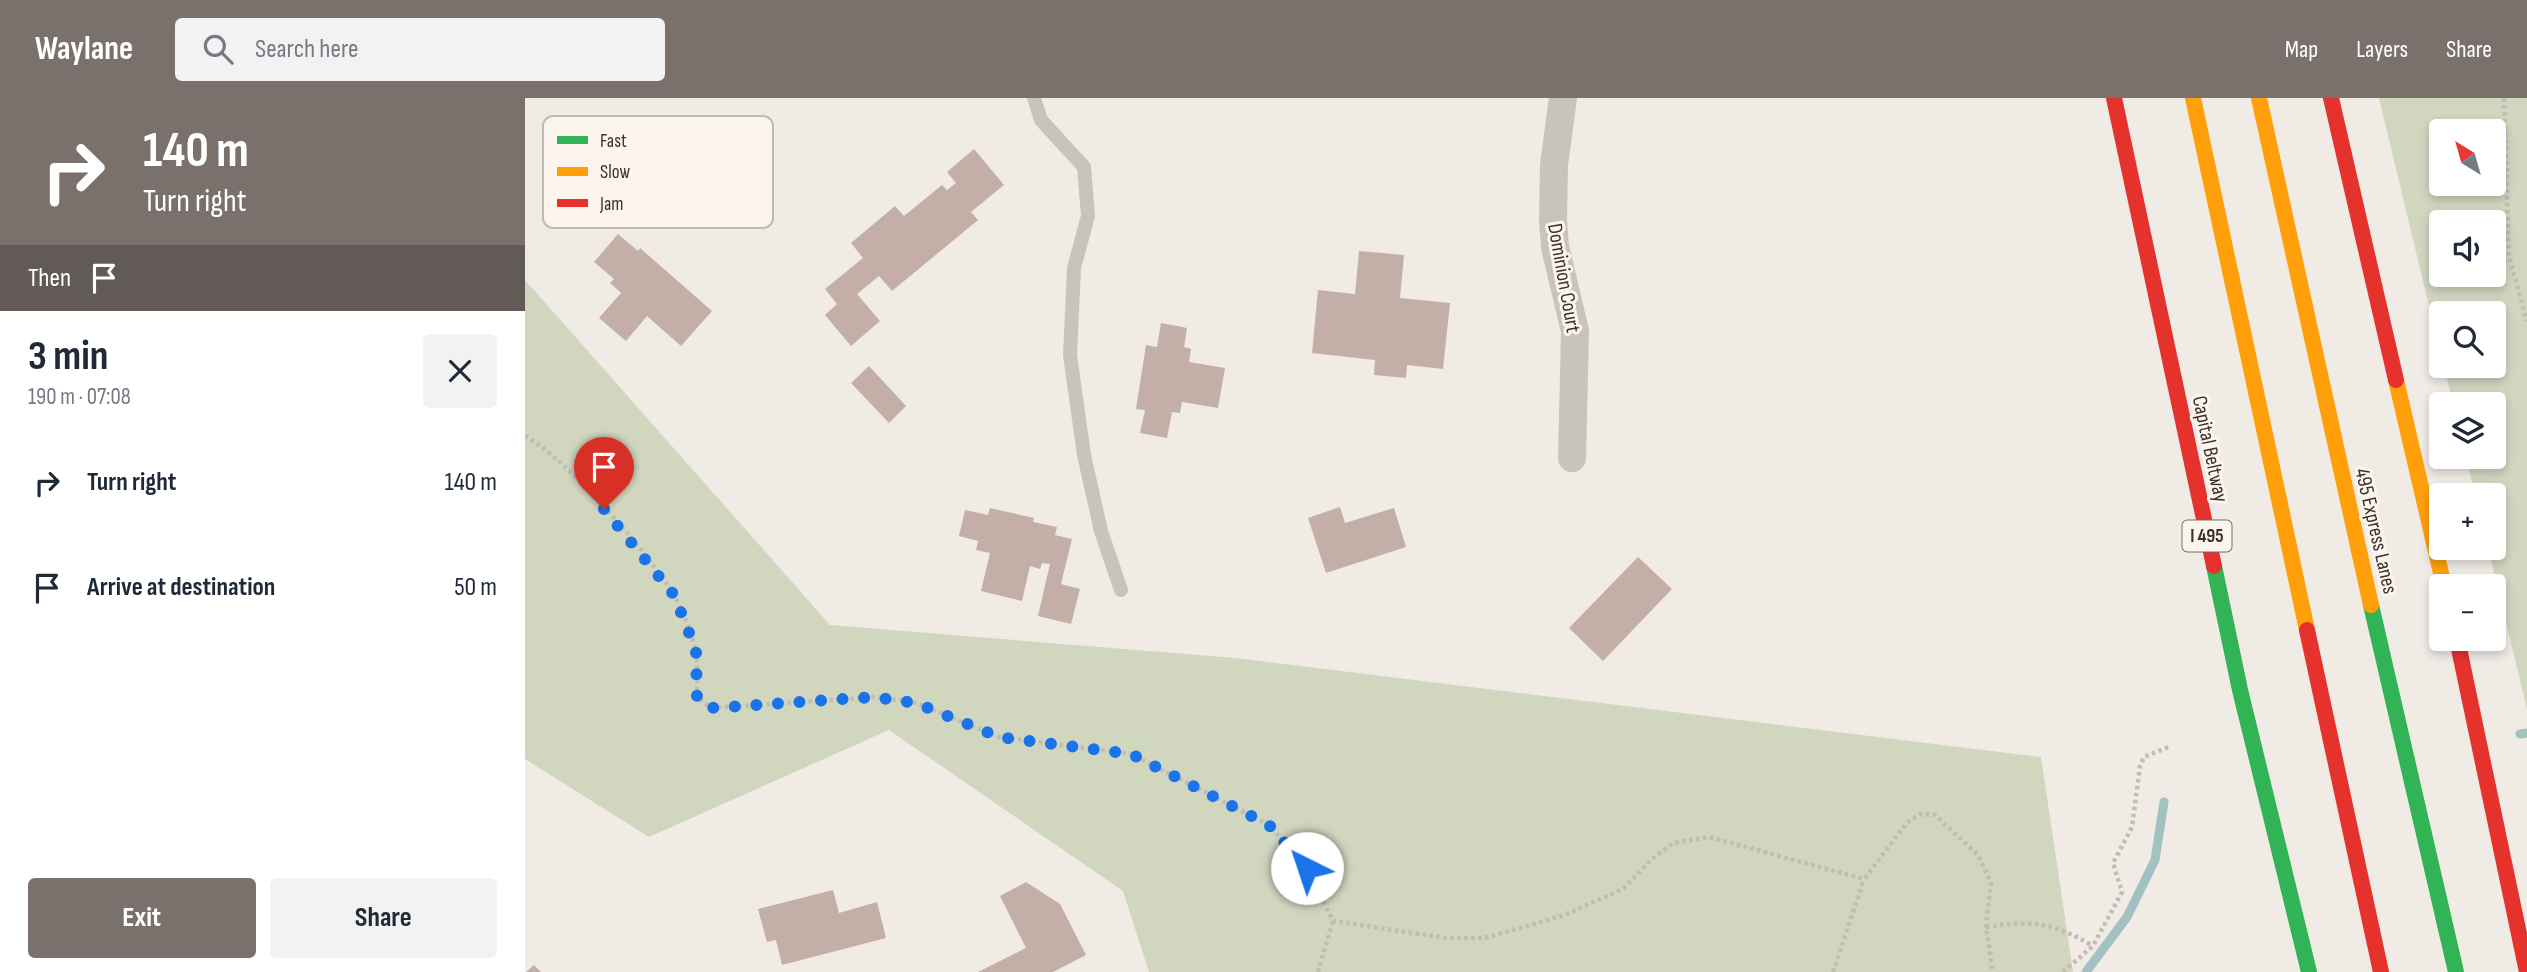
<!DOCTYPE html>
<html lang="en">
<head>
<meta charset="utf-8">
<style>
	:root { --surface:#fff; --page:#f2f2f3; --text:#1f2937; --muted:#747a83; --accent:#7a716c }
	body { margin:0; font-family:"Sofia Sans Condensed",sans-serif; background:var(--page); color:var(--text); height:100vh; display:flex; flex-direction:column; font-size:26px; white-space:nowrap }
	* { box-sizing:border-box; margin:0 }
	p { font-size:23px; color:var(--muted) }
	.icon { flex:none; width:38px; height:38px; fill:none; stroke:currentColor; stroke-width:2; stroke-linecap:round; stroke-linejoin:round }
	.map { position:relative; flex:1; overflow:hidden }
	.drawer { display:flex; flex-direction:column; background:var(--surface); width:525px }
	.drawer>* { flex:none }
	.banner { background:#7a716c; color:#fff; overflow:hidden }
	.needle { width:46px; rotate:323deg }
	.controls { position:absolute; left:1904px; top:21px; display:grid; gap:14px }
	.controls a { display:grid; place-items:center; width:77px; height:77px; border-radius:7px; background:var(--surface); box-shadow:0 4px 10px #0003; font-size:35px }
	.pin { position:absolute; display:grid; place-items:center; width:60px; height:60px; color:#fff; margin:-72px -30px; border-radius:50% 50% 50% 0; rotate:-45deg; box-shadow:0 0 7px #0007 }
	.pin .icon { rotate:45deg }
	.me { position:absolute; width:77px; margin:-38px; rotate:319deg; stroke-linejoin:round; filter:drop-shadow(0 0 5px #0008) }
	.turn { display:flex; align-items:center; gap:24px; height:147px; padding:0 28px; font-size:32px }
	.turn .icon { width:91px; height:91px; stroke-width:2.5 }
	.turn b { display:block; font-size:49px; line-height:60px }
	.then { display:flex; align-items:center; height:66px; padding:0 28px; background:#0003; gap:14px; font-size:26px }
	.round { display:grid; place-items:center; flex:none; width:74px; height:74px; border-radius:7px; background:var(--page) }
	.headline { display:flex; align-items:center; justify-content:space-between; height:119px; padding:0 28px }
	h1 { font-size:42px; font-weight:700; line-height:52px }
	.button { display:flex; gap:14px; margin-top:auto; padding:14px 28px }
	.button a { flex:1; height:80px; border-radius:7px; background:var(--accent); color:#fff; font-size:28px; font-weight:700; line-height:80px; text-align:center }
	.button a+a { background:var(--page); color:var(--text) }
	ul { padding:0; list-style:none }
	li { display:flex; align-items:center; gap:21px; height:105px; padding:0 28px }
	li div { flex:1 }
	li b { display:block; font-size:26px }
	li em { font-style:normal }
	header { display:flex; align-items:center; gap:42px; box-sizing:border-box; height:98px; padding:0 35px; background:var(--accent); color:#fff }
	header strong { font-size:33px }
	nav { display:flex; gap:38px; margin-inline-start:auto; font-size:24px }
	.search { width:490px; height:63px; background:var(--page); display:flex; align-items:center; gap:18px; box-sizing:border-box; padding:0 24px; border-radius:7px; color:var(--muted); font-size:26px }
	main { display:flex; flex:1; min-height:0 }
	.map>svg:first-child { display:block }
	.green { fill:#d1d6bf; fill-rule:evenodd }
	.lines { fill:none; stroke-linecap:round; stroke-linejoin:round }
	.stream { stroke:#a1c2c1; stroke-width:9 }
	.building { fill:#c3afa7 }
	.path { stroke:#c2bbb6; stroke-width:4.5; stroke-dasharray:3.5 3.5; stroke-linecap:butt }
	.lane { stroke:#c9c3be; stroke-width:14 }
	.street { stroke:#c9c3be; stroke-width:28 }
	.fast { stroke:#30b455; stroke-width:16 }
	.slow { stroke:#ff9f0a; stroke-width:16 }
	.jam { stroke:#e5322d; stroke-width:16 }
	.route { stroke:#1a73e8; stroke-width:12; stroke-dasharray:0 21.6 }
	.labels { text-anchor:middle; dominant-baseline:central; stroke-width:6; stroke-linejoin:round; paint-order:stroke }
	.shield { fill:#fbf5ee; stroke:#756b66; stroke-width:2 }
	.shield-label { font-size:19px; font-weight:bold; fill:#3b302b }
	.street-label { font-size:21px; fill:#3b302b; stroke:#fbf5ee }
	.key { fill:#fbf5ee; stroke:#c1bab4; stroke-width:2 }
	.key-label { font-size:19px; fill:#3b302b }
</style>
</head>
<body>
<header>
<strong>Waylane</strong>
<div class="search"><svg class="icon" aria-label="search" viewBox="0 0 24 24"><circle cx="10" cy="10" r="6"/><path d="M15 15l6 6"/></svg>Search here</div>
<nav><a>Map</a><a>Layers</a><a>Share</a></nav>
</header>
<main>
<section class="drawer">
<div class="banner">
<div class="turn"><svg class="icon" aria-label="right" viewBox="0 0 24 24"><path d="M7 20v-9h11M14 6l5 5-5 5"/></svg><div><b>140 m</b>Turn right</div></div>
<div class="then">Then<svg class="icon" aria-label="arrive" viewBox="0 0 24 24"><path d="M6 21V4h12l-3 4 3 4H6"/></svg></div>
</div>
<div class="headline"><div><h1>3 min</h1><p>190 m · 07:08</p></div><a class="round"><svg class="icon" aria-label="close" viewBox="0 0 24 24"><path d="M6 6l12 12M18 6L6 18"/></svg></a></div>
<ul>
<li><svg class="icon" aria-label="right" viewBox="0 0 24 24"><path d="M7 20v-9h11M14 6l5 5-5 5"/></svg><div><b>Turn right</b></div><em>140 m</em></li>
<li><svg class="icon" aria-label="arrive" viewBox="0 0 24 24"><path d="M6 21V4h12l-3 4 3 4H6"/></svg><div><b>Arrive at destination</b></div><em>50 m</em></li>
</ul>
<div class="button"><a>Exit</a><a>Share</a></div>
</section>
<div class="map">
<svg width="2002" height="874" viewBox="0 0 2002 874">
	<rect width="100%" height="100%" fill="#f0ebe5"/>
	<path class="green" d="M 1854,0 L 2002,0 L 2002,611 L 1963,450 L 1969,450 L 1969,397 L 1950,397 L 1941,359 L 1969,359 L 1969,306 L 1928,306 L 1919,268 L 1969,268 L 1969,215 L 1916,215 L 1916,258 ZM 1916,33 L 1969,33 L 1969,86 L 1916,86 ZM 1916,124 L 1969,124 L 1969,177 L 1916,177 Z
		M 0,182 L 305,527 L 710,560 L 1516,659 L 1548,874 L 624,874 L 598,793 L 364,632 L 124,739 L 0,661 Z"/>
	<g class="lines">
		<path class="stream" d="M 1995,636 L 2002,635
			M 1561,874 L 1602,819 L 1630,762 L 1639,704"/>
	</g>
	<path class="building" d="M 449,51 L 479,87 L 446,114 L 453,122 L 367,193 L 354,178 L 332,196 L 355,223 L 326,248 L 300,217 L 312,206 L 300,191 L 338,160 L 326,145 L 370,108 L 379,118 L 417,87 L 422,92 L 431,85 L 422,74 Z
		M 93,136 L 113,153 L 115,150 L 187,213 L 156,248 L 122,218 L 101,243 L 74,220 L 96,195 L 85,185 L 89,181 L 69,164 Z
		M 834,153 L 879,157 L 875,200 L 925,205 L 918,271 L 882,267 L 881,280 L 849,277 L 850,262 L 787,255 L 793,192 L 830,196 Z
		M 636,225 L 662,230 L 659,249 L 666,251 L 664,264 L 700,270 L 693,310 L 657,304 L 655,315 L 647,314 L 642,340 L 615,335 L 620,312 L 611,311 L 621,247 L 632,249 Z
		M 344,268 L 381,308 L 364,325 L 326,285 Z
		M 815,409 L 820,425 L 869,410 L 881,449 L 801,475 L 783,420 Z
		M 465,410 L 509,420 L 508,424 L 532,429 L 530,437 L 547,441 L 536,486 L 555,491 L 546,526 L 513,518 L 525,466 L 517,465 L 515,471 L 505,468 L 497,503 L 456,493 L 465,455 L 451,452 L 453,443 L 434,438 L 440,412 L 463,417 Z
		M 1113,459 L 1147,491 L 1078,563 L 1044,530 Z
		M 501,784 L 535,806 L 561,857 L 528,874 L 453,874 L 501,850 L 475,798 Z
		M 308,792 L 314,815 L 352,804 L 361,840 L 257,867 L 251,842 L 242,844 L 233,811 Z
		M 9,867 L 16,874 L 1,874 Z"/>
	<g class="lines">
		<path class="path" d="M 1979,0 L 1984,159 L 2002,223
			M 0,338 C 39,358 126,458 149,497 C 157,512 167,535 170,551 C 174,566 172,584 172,599 L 186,610 L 350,599 L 391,605 L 474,639 L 606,656 L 744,727 L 782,770 L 808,823 L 921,840 L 960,840 L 1037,818 L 1098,791 L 1126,762 L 1148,745 L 1184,739 L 1339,781 L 1382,725 L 1395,716 L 1410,717 L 1453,757 L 1466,784 L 1461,829 L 1468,874
			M 1461,829 C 1506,822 1528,824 1568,848
			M 793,874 L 808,823
			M 1308,874 L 1339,781
			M 1538,874 L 1568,848 L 1597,794 L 1588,765 L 1607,729 L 1615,668 L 1619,659 L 1646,648"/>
		<path class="lane" d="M 509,0 L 516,22 L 559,69 L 563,118 L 549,170 L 545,257 L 559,357 L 576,433 L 596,492"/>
		<path class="street" d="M 1038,0 L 1029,67 L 1028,122 L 1030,149 L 1050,233 L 1047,360"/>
		<path class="fast" d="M 1689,468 L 1715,592 L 1784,874
			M 1846,507 L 1931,874"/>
		<path class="slow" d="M 1668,0 L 1782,532
			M 1734,0 L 1846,507
			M 1871,282 L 1919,488"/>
		<path class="jam" d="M 1589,0 L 1689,468
			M 1806,0 L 1871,282
			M 1782,532 L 1856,874
			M 1932,541 L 2002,874"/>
	</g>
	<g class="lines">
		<path class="route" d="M 79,411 L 149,497 L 171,552 L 172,600 L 186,610 L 349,599 L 391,605 L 474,639 L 606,656 L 744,727 L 782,770"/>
	</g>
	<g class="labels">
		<rect class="shield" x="1657.5" y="422.5" width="49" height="31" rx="5"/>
		<g class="shield-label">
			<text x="1682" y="438">I 495</text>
		</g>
		<g class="street-label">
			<text transform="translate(1039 180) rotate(80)">Dominion Court</text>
			<text transform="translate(1685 351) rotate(78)">Capital Beltway</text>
			<text transform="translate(1851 433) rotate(77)">495 Express Lanes</text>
		</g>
	</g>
	<rect x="18" y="18" width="230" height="112" rx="10" class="key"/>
	<rect x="32" y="38" width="31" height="8" fill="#30b455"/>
	<rect x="32" y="69" width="31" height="9" fill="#ff9f0a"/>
	<rect x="32" y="101" width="31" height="8" fill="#e5322d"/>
	<g class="key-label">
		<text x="75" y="49">Fast</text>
		<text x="75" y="80">Slow</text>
		<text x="75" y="112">Jam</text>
	</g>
</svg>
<div class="controls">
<a><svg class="needle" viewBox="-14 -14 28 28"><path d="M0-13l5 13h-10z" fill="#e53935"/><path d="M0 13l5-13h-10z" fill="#747a83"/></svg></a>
<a><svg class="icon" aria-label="sound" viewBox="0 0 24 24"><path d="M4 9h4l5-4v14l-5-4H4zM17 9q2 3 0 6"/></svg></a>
<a><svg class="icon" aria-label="search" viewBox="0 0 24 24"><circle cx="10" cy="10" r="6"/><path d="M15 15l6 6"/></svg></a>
<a><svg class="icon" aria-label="layers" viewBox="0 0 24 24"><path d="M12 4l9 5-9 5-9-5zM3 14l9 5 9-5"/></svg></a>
<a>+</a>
<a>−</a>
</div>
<div class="pin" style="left:79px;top:411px;background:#d93025"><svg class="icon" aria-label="arrive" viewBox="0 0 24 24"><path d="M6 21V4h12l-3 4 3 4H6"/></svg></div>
<svg class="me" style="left:782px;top:770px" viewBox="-20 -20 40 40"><circle r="19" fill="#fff"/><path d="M0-13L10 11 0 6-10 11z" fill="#1a73e8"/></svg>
</div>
</main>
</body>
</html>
